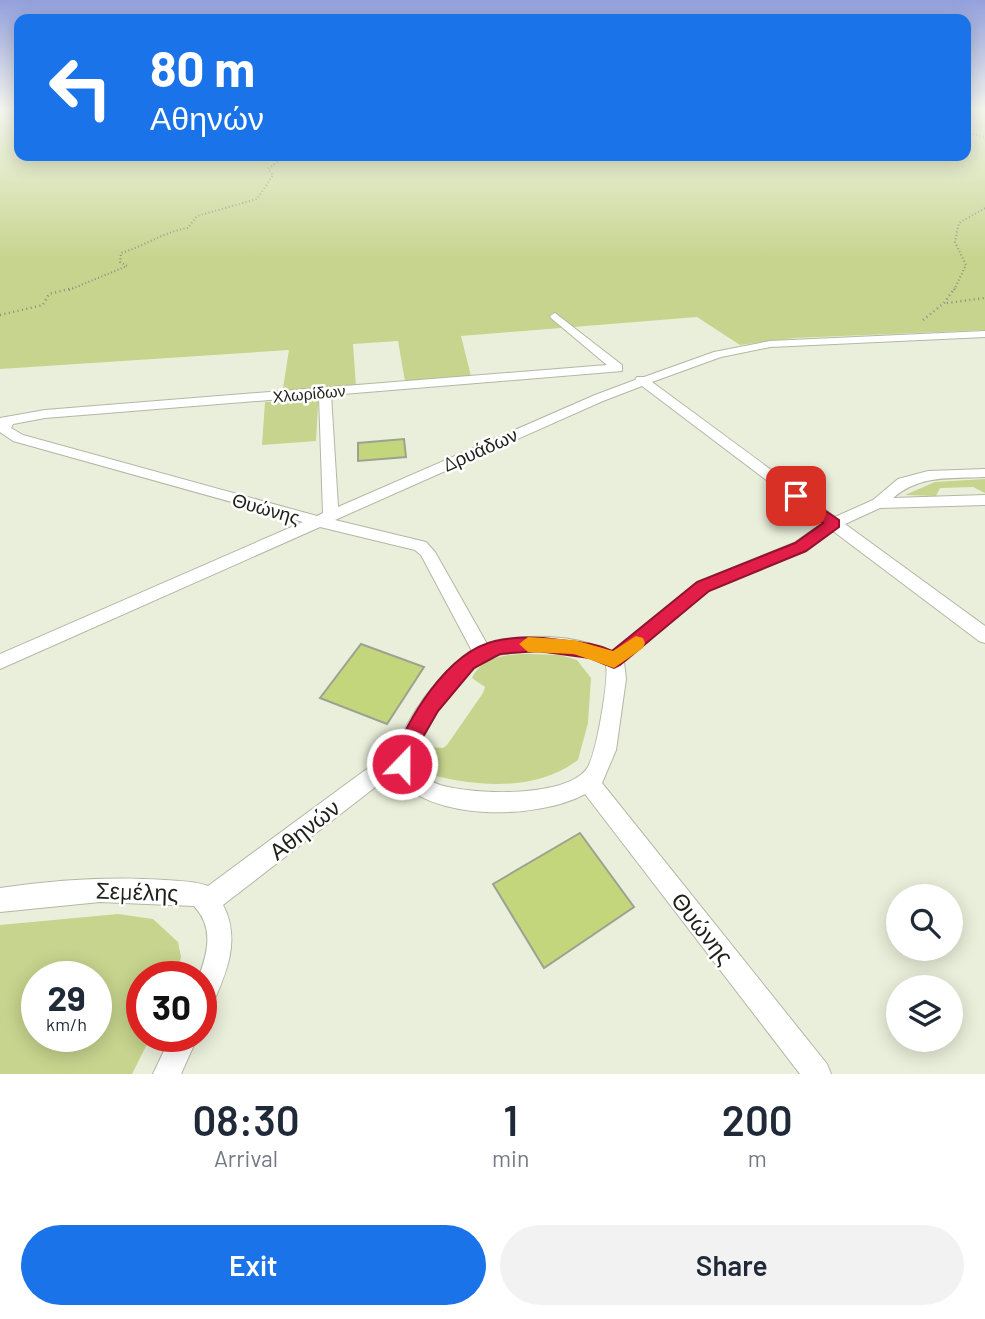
<!DOCTYPE html>
<html lang="en">
<head>
<meta charset="utf-8">
<style>
	:root { --surface:#fff; --page:#f2f2f3; --text:#1f2937; --muted:#747a83; --accent:#1a73e8 }
	body { margin:0; font-family:Barlow,sans-serif; background:var(--page); color:var(--text); height:100vh; display:flex; flex-direction:column; font-size:26px; white-space:nowrap }
	* { box-sizing:border-box; margin:0 }
	p { font-size:23px; color:var(--muted) }
	.icon { flex:none; width:38px; height:38px; fill:none; stroke:currentColor; stroke-width:2; stroke-linecap:round; stroke-linejoin:round }
	.map { position:relative; height:1074px; overflow:hidden }
	.panel { display:flex; flex-direction:column; background:var(--surface); flex:1 }
	.panel>* { flex:none }
	.top-card { position:absolute; left:14px; top:14px; width:957px; height:147px; border-radius:14px; box-shadow:0 4px 18px #0003; background:#1a73e8; color:#fff; overflow:hidden }
	.controls { position:absolute; left:886px; top:884px; display:grid; gap:14px }
	.controls a { display:grid; place-items:center; width:77px; height:77px; border-radius:50%; background:var(--surface); box-shadow:0 4px 18px #0003; font-size:35px }
	.speed { position:absolute; left:21px; top:961px; display:flex; gap:14px; font-size:35px; font-weight:700; text-align:center }
	.speed>* { display:grid; place-content:center; width:91px; height:91px; border-radius:50%; background:var(--surface); box-shadow:0 4px 18px #0003; line-height:1 }
	.speed small { font-size:18px; font-weight:400 }
	.speed .limit { border:10px solid #d22; background:#fff; color:#111 }
	.pin { position:absolute; display:grid; place-items:center; width:60px; height:60px; color:#fff; margin:-30px; border-radius:14px; box-shadow:0 4px 10px #0006 }
	.me { position:absolute; width:77px; margin:-38px; rotate:22deg; stroke-linejoin:round; filter:drop-shadow(0 0 5px #0008) }
	.turn { display:flex; align-items:center; gap:24px; height:147px; padding:0 21px; font-size:32px }
	.turn .icon { width:91px; height:91px; stroke-width:2.5 }
	.turn b { display:block; font-size:49px; line-height:60px }
	.eta { display:flex; justify-content:space-evenly; align-items:center; height:119px; text-align:center }
	.eta b { font-size:42px; font-weight:600; line-height:49px }
	.primary-button { display:flex; gap:14px; margin-top:auto; padding:14px 21px }
	.primary-button a { flex:1; height:80px; border-radius:42px; background:var(--accent); color:#fff; font-size:28px; font-weight:600; line-height:80px; text-align:center }
	.primary-button a+a { background:var(--page); color:var(--text) }
	.map>svg:first-child { display:block }
	.green { fill:#c6d48d; fill-rule:evenodd }
	.building { fill:#c4d67b; stroke:#9da290; stroke-width:2 }
	.lines { fill:none; stroke-linecap:round; stroke-linejoin:round }
	.minor-casing { stroke:#b3b7a5; stroke-width:2 }
	.path-far1 { stroke:#8c8f81; stroke-width:2; stroke-dasharray:1 2.5; stroke-linecap:butt }
	.path { stroke:#8c8f81; stroke-width:2.5; stroke-dasharray:1 3.5; stroke-linecap:butt }
	.minor { fill:#fff; fill-rule:evenodd }
	.route { fill:#e11d48; stroke:#92132f; stroke-width:2 }
	.slow { fill:#f59e0b }
	.labels { text-anchor:middle; dominant-baseline:central; stroke-width:5; stroke-linejoin:round; paint-order:stroke }
	.far-street-label { font-size:16px; fill:#1f2019; stroke:#fff }
	.street-label { font-size:19px; fill:#1f2019; stroke:#fff }
	.near-street-label { font-size:23px; fill:#1f2019; stroke:#fff }
</style>
</head>
<body>
<div class="map">
<svg width="985" height="1074" viewBox="0 0 985 1074">
	<rect width="100%" height="100%" fill="#eaefdb"/>
	<path class="green" d="M 0,110 L 19,110 L 19,156 L 966,156 L 966,110 L 985,110 L 985,330 L 795,338 L 740,345 L 697,317 L 461,336 L 471,376 L 405,381 L 398,341 L 353,344 L 356,387 L 319,389 L 316,441 L 262,445 L 265,402 L 281,401 L 289,350 L 0,369 Z
		M 985,479 L 985,493 L 973,487 L 940,488 L 936,496 L 905,495 L 935,482 Z
		M 560,655 L 577,660 L 591,678 L 588,723 L 578,760 C 532,794 471,786 420,772 L 420,760 L 426,747 L 443,748 L 447,745 L 483,693 L 485,687 L 472,678 C 486,647 533,655 560,655 Z
		M 118,914 L 153,919 L 178,942 L 181,957 L 177,976 L 142,976 L 142,1036 L 151,1036 L 132,1074 L 0,1074 L 0,925 ZM 96,976 L 96,1036 L 37,1036 L 37,976 Z"/>
	<path class="building" d="M 404,439 L 406,457 L 358,461 L 358,443 Z
		M 361,644 L 424,667 L 387,724 L 320,698 Z
		M 580,833 L 634,907 L 544,968 L 493,884 Z"/>
	<g class="lines">
		<g class="minor-casing">
			<path id="minor" d="M 555,313 L 622,365 L 622,371 L 331,395 L 338,507 L 595,395 L 635,380 L 637,377 L 644,377 L 714,352 L 770,341 L 985,331 L 985,337 L 770,347 L 721,357 L 652,382 L 835,517 L 873,500 L 898,479 L 928,471 L 985,469 L 985,477 C 950,479 921,474 893,498 L 985,495 L 985,505 L 880,508 L 845,524 L 985,626 L 985,643 L 979,641 L 833,531 L 806,551 L 709,590 L 624,662 L 626,679 L 616,750 L 602,783 L 827,1064 L 831,1074 L 800,1074 L 585,794 C 537,820 430,822 395,776 L 378,785 L 223,905 C 242,941 225,976 210,1010 L 201,1014 L 201,976 L 199,976 C 208,952 214,927 194,906 L 100,902 L 0,912 L 0,888 C 55,880 109,876 165,880 C 179,881 195,881 208,886 L 364,771 L 394,755 C 408,714 436,676 472,651 L 421,555 L 415,550 L 320,527 L 0,669 L 0,654 L 303,522 L 13,441 L 0,432 L 0,418 L 45,410 L 607,365 L 551,318 L 550,316 ZM 642,386 L 823,523 L 794,543 L 697,582 L 612,651 C 575,635 526,632 487,644 L 435,552 L 426,542 L 335,520 L 603,401 ZM 319,396 L 323,513 L 317,516 L 23,435 L 11,428 L 13,424 L 45,418 ZM 517,652 C 548,651 578,650 606,665 C 609,680 596,758 586,770 C 562,798 474,795 440,785 C 429,781 422,775 414,767 C 414,731 458,674 490,658 C 498,654 508,653 517,652 Z
				M 171,1036 L 198,1036 L 181,1074 L 153,1074 Z"/>
		</g>
		<path class="path-far1" d="M 966,132 L 985,137
			M 69,290 L 127,266 L 120,262 L 121,253 C 145,246 163,232 188,228 L 197,216 L 257,199 L 273,175 L 268,169 L 285,156
			M 954,290 L 966,265 L 955,242 L 959,223 L 985,208"/>
		<path class="path" d="M 947,303 L 985,298
			M 0,315 L 43,305 L 49,294 L 73,288
			M 923,320 L 944,303 L 955,288"/>
		<use href="#minor" class="minor"/>
	</g>
	<linearGradient id="sky" x2="0" y2="1"><stop stop-color="#93a0dd"/><stop offset="0.42" stop-color="#f6f8ef"/><stop offset="1" stop-color="#f6f8ef" stop-opacity="0"/></linearGradient>
	<rect width="985" height="260" fill="url(#sky)"/>
	<path class="route" d="M 796,491 L 839,520 L 839,527 L 806,551 L 709,591 L 620,665 L 614,668 L 590,658 L 538,651 L 500,654 L 474,668 L 438,711 L 419,744 L 410,771 L 402,774 L 395,771 L 392,764 C 406,720 447,652 495,641 C 516,636 539,637 560,640 C 578,642 595,643 612,651 L 697,582 L 795,543 L 823,523 L 791,499 L 791,493 Z"/>
	<path class="slow" d="M 636,636 L 643,638 L 645,643 L 643,648 L 614,668 L 574,654 L 528,652 L 519,644 L 528,637 L 574,640 L 613,651 Z"/>
	<g class="labels">
		<g class="far-street-label">
			<text transform="translate(309 393) rotate(-5)">Χλωρίδων</text>
		</g>
		<g class="street-label">
			<text transform="translate(480 449) rotate(-24)">Δρυάδων</text>
			<text transform="translate(266 508) rotate(16)">Θυώνης</text>
		</g>
		<g class="near-street-label">
			<text transform="translate(304 829) rotate(-38)">Αθηνών</text>
			<text transform="translate(137 891) rotate(2)">Σεμέλης</text>
			<text transform="translate(703 928) rotate(52)">Θυώνης</text>
		</g>
	</g>
</svg>
<div class="controls">
<a><svg class="icon" aria-label="search" viewBox="0 0 24 24"><circle cx="10" cy="10" r="6"/><path d="M15 15l6 6"/></svg></a>
<a><svg class="icon" aria-label="layers" viewBox="0 0 24 24"><path d="M12 4l9 5-9 5-9-5zM3 14l9 5 9-5"/></svg></a>
</div>
<div class="speed"><div>29<small>km/h</small></div><div class="limit">30</div></div>
<div class="pin" style="left:796px;top:496px;background:#d93025"><svg class="icon" aria-label="arrive" viewBox="0 0 24 24"><path d="M6 21V4h12l-3 4 3 4H6"/></svg></div>
<svg class="me" style="left:402px;top:764px" viewBox="-20 -20 40 40"><circle r="17" fill="#e11d48" stroke="#fff" stroke-width="3"/><path d="M0-11L8 9 0 5-8 9z" fill="#fff"/></svg>
<div class="top-card">
<div class="turn"><svg class="icon" aria-label="left" viewBox="0 0 24 24"><path d="M17 20v-9H6M10 6l-5 5 5 5"/></svg><div><b>80 m</b>Αθηνών</div></div>
</div>
</div>
<section class="panel">
<div class="eta">
<div><b>08:30</b><p>Arrival</p></div>
<div><b>1</b><p>min</p></div>
<div><b>200</b><p>m</p></div>
</div>
<div class="primary-button"><a>Exit</a><a>Share</a></div>
</section>
</body>
</html>
